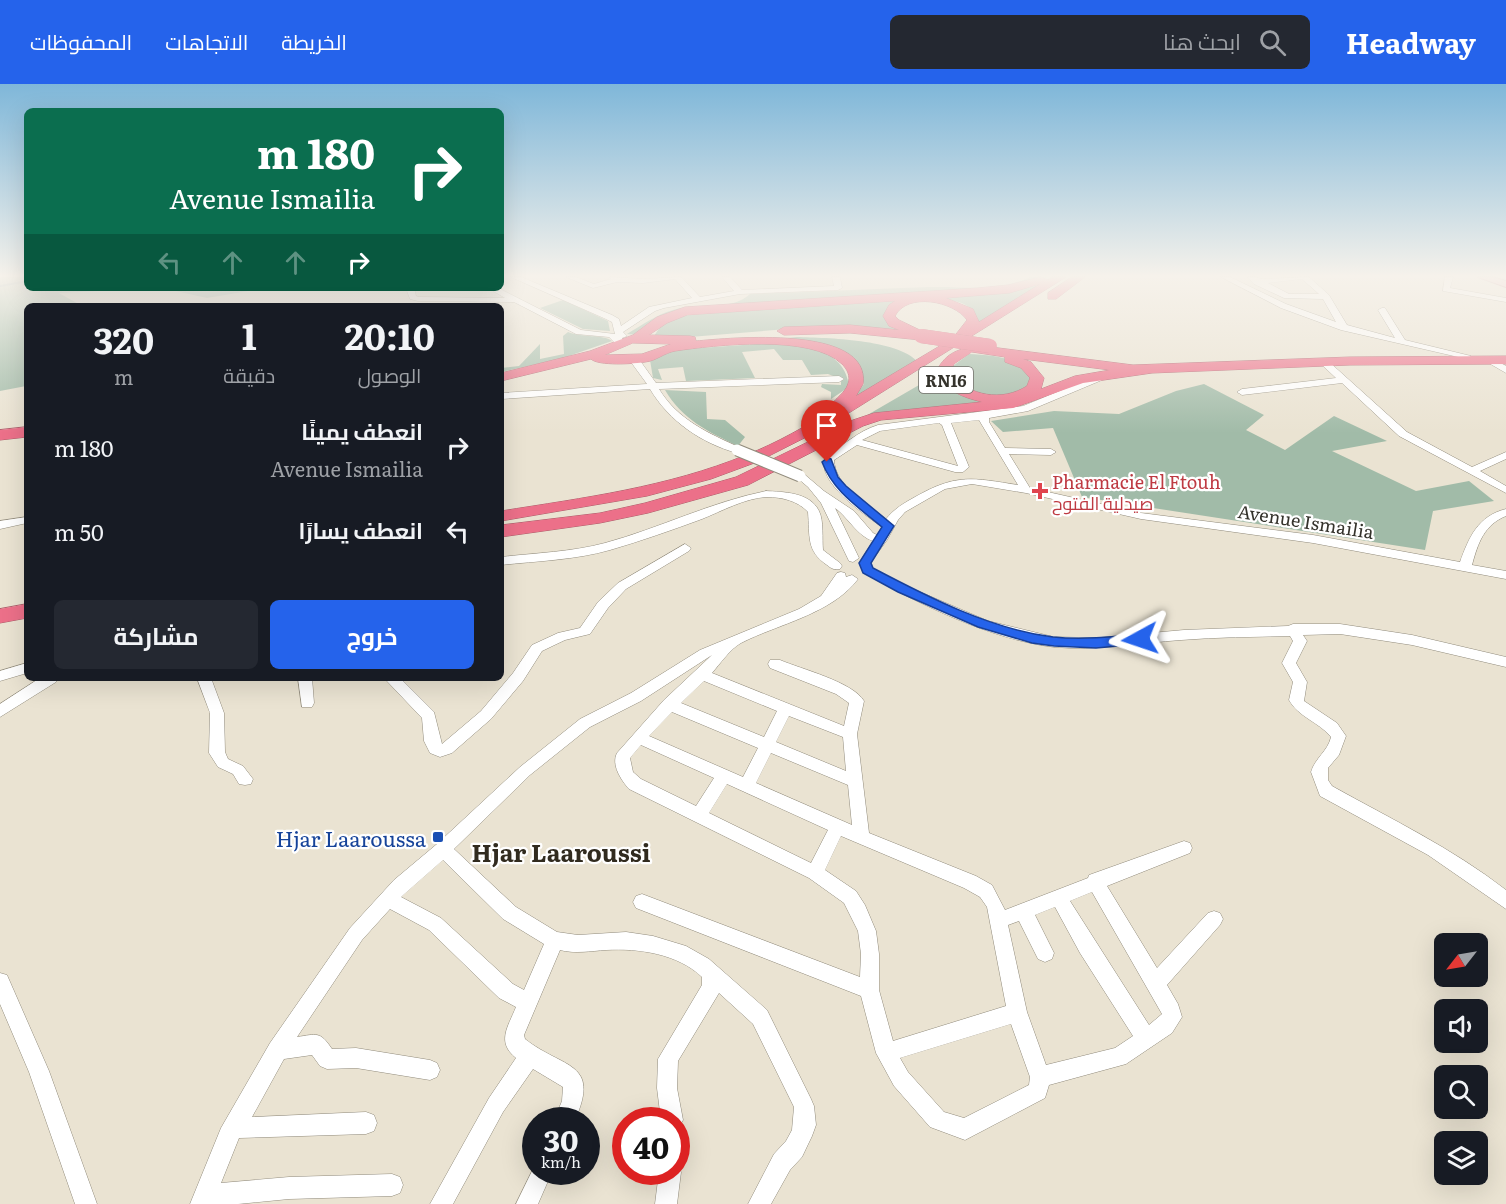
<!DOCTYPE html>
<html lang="ar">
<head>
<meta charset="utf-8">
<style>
	:root { --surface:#171b24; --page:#242831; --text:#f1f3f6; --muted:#9ea1a6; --accent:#2563eb }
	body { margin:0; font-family:Literata,Cairo,serif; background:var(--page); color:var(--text); direction:rtl; height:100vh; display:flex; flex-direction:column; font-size:22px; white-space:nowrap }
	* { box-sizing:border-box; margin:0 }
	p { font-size:20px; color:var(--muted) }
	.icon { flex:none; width:33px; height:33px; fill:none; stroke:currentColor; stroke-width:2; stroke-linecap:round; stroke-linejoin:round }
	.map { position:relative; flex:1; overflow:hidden; direction:ltr }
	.side { position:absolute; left:24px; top:219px; width:480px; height:378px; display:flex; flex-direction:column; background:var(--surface); border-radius:9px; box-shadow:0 6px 24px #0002; direction:rtl }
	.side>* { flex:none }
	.guide { position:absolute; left:24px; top:24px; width:480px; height:183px; border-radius:9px; box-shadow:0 6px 24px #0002; direction:rtl; background:#0b6e4f; color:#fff; overflow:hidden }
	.needle { width:39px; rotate:239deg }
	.controls { position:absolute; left:1434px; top:849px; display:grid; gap:12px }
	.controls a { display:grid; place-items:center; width:54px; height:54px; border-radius:9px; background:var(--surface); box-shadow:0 6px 24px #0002; font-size:30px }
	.speed { position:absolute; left:522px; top:1023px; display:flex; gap:12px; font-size:30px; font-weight:700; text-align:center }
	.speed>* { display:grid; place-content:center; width:78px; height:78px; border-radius:50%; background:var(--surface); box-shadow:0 6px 24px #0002; line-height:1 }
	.speed small { font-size:15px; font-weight:400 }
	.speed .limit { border:9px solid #d22; background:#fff; color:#111 }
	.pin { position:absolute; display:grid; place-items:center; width:51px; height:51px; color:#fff; margin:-62px -26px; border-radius:50% 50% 50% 0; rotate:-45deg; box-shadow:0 0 6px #0007 }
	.pin .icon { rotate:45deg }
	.me { position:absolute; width:66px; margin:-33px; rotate:265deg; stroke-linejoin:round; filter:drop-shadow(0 0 4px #0008) }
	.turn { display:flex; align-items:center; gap:21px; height:126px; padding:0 30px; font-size:27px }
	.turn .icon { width:78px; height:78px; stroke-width:2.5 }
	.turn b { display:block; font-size:42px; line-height:51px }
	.lanes { display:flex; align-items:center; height:57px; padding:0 30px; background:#0003; justify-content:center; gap:30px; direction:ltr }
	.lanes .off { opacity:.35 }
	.eta { display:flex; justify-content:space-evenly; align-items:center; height:102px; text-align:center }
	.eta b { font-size:36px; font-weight:700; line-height:42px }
	.primary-button { display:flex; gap:12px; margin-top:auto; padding:12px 30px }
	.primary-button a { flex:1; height:69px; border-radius:9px; background:var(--accent); color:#fff; font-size:24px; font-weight:700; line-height:69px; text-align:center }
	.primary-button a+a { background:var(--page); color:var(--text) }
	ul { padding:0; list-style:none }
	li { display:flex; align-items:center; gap:18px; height:84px; padding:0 30px }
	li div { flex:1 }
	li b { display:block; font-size:22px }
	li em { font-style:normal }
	header { display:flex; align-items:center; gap:36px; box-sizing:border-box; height:84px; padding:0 30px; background:var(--accent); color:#fff }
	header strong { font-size:28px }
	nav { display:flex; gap:33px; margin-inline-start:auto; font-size:21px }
	.search { width:420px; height:54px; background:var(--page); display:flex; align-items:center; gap:15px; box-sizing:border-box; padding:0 21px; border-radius:9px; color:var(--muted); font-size:22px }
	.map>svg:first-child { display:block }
	.green { fill:#a1bba8 }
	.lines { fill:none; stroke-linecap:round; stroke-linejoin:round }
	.stream { stroke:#6c9295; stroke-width:2 }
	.minor-casing { stroke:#918b7c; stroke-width:1 }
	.major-casing { stroke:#ac5b68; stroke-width:2 }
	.highway-casing { stroke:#ac5b68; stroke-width:1 }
	.minor { fill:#fff; fill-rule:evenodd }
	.major { fill:#f4a9b8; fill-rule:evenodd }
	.highway { fill:#ec7089; fill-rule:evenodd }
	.minor-bridge-casing { stroke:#918b7c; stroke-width:13; stroke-linecap:butt }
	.highway-bridge-casing { stroke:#ac5b68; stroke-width:14; stroke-linecap:butt }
	.minor-bridge { stroke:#fff; stroke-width:11 }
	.highway-bridge { stroke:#ec7089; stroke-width:14 }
	.route { fill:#2563eb; stroke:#184099; stroke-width:1.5 }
	.health-dot { fill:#e0444e; stroke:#fff; stroke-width:2 }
	.transit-dot { fill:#1a4fb4; stroke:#fff; stroke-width:2 }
	.labels { text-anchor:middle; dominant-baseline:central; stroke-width:4.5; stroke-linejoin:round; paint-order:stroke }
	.shield { fill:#fff; stroke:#72706b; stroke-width:1.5 }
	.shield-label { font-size:16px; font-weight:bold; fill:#35332c }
	.health-label { font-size:18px; fill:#be3a42; stroke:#fff; text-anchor:start }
	.street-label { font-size:18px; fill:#35332c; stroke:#fff }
	.near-transit-label { font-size:21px; fill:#164399; stroke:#fff; text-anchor:end }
	.near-neighbourhood-label { font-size:24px; font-weight:bold; fill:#312b1f; stroke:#fff }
</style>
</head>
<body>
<header>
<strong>Headway</strong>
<div class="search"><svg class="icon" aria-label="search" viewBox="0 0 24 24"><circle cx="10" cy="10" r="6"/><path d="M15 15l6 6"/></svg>ابحث هنا</div>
<nav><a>الخريطة</a><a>الاتجاهات</a><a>المحفوظات</a></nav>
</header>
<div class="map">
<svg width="1506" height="1120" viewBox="0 0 1506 1120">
	<rect width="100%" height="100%" fill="#eae3d2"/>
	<path class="green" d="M 0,193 L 27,193 L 27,204 L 266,204 L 207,214 L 162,204 L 59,209 L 82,222 L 27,222 L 26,302 L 0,307 Z
		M 1030,193 L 1047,193 L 1006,204 L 684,227 L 639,251 L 627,250 C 642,241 656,231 673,226 C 697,218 731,228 750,210 C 810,208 870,205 930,203 C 965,202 998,209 1030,193 Z
		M 1044,200 L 979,239 C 973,208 926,216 903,218 L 891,235 L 915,249 L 812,243 L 665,255 L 654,252 L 662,240 L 677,232 L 1011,207 Z
		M 563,216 L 608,237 L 610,247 L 583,245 L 540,224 Z
		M 568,248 C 582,254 603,250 612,257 L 563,274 L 501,288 L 501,284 L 519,282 L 540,260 L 540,275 L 564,270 L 563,252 Z
		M 797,253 C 827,254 897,255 918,278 L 854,314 L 864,300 L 857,280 L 845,270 L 776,255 Z
		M 772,259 C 802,260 846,265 849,303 L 831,315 L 831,308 L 821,303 L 822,300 L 841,301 L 841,295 L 828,290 L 811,291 L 802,276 L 783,276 L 774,265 L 742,268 L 755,294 L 686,297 L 683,283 L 658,285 L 662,296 L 653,294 L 650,276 L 672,266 Z
		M 969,270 C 986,271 1012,272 1026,285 C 1030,287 1032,294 1034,298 L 1023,308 L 995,312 L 976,309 L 959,301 L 950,290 L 953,282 Z
		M 938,290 L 988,318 L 857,337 Z
		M 1204,300 L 1264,331 L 1246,346 L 1285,366 L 1334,332 L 1387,357 L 1332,367 L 1416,407 L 1469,397 L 1494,417 L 1433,427 L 1425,466 L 1082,413 L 1053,344 L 1003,348 L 991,337 L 1054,327 L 1119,330 L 1176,307 Z
		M 665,306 L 706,308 L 707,335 L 725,336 L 745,353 L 738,362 C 708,348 682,335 665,306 Z"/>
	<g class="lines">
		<path class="stream" d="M 0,202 L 27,197"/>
		<g class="minor-casing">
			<path id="minor" d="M 511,193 L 521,193 L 612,231 L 619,235 L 621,242 L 649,223 L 692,214 L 675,195 L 643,199 L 617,198 L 593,204 L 566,193 L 576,193 L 594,200 L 611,195 L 609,193 L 643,195 L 681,193 L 700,213 L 734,207 L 722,193 L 730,193 L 742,206 L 834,202 L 832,193 L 840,193 L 842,204 L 838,206 L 740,210 L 664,224 L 655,227 L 623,248 L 627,252 L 622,254 L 623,260 L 619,263 L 609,253 L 576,250 L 514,218 L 418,217 L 410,215 L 406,204 L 414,204 L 416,212 L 419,213 L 505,214 L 488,204 L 498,204 L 581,246 L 615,250 L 612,238 L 606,235 Z
				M 1221,193 L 1230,193 L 1286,220 L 1336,238 L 1323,215 L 1284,214 L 1254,200 L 1247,193 L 1256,193 L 1261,195 L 1309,193 L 1329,211 L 1347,241 L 1395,254 L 1378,226 L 1382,224 L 1385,224 L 1405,256 L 1471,272 L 1467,275 L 1341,246 L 1281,224 ZM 1302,195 L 1319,210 L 1289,210 L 1268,199 Z
				M 1445,193 L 1453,193 L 1450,204 L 1506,214 L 1506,218 L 1443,207 Z
				M 632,271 L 641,278 L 656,299 L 839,292 L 844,295 L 839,298 L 659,305 C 678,336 708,349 741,364 L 741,368 L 737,369 C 701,359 669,337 650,305 L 501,315 L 501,309 L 647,300 L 628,274 Z
				M 1490,273 L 1506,282 L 1506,289 L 1487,278 L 1486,276 Z
				M 1321,276 L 1327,276 L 1407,348 L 1472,383 L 1506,368 L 1506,375 L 1480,387 L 1506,402 L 1506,409 L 1399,352 L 1342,299 L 1242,311 L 1237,308 L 1242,305 L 1336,294 L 1321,280 Z
				M 1099,291 L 1102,292 L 1102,296 L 1028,327 L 989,334 L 989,338 L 1005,364 L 1051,365 L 1056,368 L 1051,371 L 1009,370 L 1030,404 L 1141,429 L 1313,451 L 1460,478 C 1469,453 1478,432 1506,425 L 1506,432 C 1484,441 1478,459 1472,481 L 1506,487 L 1506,495 L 1313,459 L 1141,435 L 1026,409 L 972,400 L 945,405 L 905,428 L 898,436 L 887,456 L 868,482 L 906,502 L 988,537 L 1054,553 L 1096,554 L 1184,546 L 1288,542 L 1293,540 L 1340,540 L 1412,551 L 1506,573 L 1506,583 L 1412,561 L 1340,550 L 1303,551 L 1307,557 L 1296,579 L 1307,598 L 1304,617 L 1337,639 L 1346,652 L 1339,671 L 1328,684 L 1328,696 L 1332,702 C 1391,735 1452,764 1506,806 L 1506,825 L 1428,771 L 1320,712 L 1311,688 C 1315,674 1328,667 1331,653 C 1319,638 1298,633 1289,616 L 1293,598 L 1282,579 L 1293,557 L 1290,552 C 1254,553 1217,553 1181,556 C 1139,559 1096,567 1054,563 C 992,556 917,519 864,489 L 862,486 L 865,483 L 859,479 L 873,457 C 857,452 848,433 835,424 L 859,474 L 853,478 L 849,477 L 821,419 L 808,403 L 795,392 L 796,390 L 804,390 L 824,407 L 854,427 L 873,449 L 877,451 L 882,443 C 864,430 816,398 825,373 C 843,362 858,347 878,341 L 1023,322 ZM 979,336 L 1018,401 C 973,394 957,389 915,413 C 904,419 894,425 886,435 C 867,421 835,402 834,376 L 857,361 L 955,388 L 963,388 L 969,383 L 951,339 ZM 939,339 L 942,341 L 958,382 L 862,356 L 880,347 Z
				M 766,407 C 783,408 810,408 819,427 C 824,437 822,455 823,466 L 840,479 L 842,482 L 840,485 C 834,486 832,485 827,481 C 806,467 810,452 808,428 C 798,417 782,413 767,413 C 745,414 722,427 702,435 C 672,446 641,457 610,466 C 575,476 537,477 501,481 L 501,473 C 535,469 572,468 605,459 C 660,444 711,418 766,407 Z
				M 27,433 L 27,439 L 0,445 L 0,437 Z
				M 685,460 L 691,464 L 689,467 L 626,505 L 608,524 L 590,550 L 565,556 L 542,567 L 523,597 L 491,635 L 452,669 L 440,673 L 430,669 L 424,657 L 422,634 L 384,594 L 400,594 L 434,628 L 442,660 L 481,627 L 513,589 L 532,561 L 558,549 L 580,544 L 598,518 L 618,499 Z
				M 841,488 L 845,489 L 846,493 L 852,491 L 858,495 C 832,530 778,540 741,559 C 730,565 720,580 712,589 L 844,642 L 849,619 L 836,610 L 770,584 L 768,580 L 770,576 L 780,576 C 801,585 853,598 864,617 L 857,650 L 869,749 L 976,792 L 992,801 L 1005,826 L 1088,794 L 1089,791 L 1184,757 L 1190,759 L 1192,764 L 1190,769 L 1107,802 L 1157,884 L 1208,829 L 1214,827 L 1220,829 L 1223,835 L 1220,841 L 1167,901 L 1178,920 L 1182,933 L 1172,949 L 1126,980 L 1049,1001 L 1045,1014 L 965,1056 L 930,1043 L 894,1002 L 876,969 L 861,912 L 636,824 L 633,818 L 636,812 L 642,810 L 860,893 L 861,870 L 858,847 L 844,819 L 809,794 L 629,705 C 621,696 611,681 617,669 L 664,616 L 712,571 L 641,617 L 590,643 L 530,691 L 454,765 L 516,823 L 557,848 L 578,851 L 626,848 L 653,852 L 686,862 L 709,875 L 767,926 L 811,1015 L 814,1022 L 816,1041 L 812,1052 L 802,1073 L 790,1086 L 771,1120 L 748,1120 L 774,1070 L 786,1057 L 792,1046 L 794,1023 L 753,940 L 719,909 L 678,977 L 677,1004 L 683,1036 L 679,1043 L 676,1045 L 676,1036 L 661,1036 L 657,1004 L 658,975 L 702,901 L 702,893 C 678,870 639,864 606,866 C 591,867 575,870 560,866 L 524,951 L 525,955 C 563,985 601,977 575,1036 L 554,1036 L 562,1017 L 563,1003 L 533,985 L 503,1028 L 453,1120 L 430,1120 L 489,1014 L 516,974 C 496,958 508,943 516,923 L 499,914 L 429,846 L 390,825 L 362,856 L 297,953 C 317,950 320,947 332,965 L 356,964 L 430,976 L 437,979 L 440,986 L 437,993 L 430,996 L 356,984 L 327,985 L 320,982 L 312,971 L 284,975 L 252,1033 L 366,1028 L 374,1031 L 377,1039 L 374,1047 L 366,1050 L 239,1054 L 221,1099 L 289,1093 L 392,1090 L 400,1093 L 403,1101 L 400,1109 L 392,1112 L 289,1115 L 238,1120 L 190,1120 L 221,1044 L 270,959 L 350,844 L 394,796 L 437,760 L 520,683 L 580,635 L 631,609 L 700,566 L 799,525 L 821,512 L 837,489 ZM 704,597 L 777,627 L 764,653 L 681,619 ZM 672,628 L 758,664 L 743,693 L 649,652 ZM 789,632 L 843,653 L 846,687 L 776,658 ZM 641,661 L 714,694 L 696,722 L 641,695 L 633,688 L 630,674 ZM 771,669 L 848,701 L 852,741 L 756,699 ZM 727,700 L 828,746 L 811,779 L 709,729 ZM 841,752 L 964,804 L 980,813 L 987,823 L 1006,922 L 893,957 L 879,906 L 879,870 L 876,847 L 865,821 L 856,807 L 825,786 ZM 443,776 L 503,835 L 544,860 L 524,906 L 513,900 L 441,834 L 401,813 ZM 1092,808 L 1162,930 L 1149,941 L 1070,817 ZM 1055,823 L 1080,869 L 1133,952 L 1115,964 L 1046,981 L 1027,928 L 1008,841 L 1019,837 L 1038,875 L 1045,878 L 1052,875 L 1054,869 L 1035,831 ZM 1011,940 L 1030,993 L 1029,1001 L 964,1034 L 944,1028 L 908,988 L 900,974 Z
				M 27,579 L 27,589 L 0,597 L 0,587 Z
				M 40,594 L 58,594 L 56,598 L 0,633 L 0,620 Z
				M 197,594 L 211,594 L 224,629 L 225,668 L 228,675 L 243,682 L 253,695 L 251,700 L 245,701 L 239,700 L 233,690 L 218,683 L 209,669 L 210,629 Z
				M 298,594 L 312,594 L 314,619 L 312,623 L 302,623 Z
				M 0,889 L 7,891 L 49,987 L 97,1120 L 75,1120 L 29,988 L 0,920 Z
				M 536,1079 L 536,1088 L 552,1088 L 538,1120 L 516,1120 Z
				M 676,1080 L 681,1088 L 677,1120 L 655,1120 L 659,1088 L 676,1088 Z"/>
		</g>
		<g class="major-casing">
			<path id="major" d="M 1478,193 L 1492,193 L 1506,197 L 1506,203 Z"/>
		</g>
		<g class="highway-casing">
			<path id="highway" d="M 1041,193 L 1048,196 L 1052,193 L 1066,193 L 828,342 L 757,378 L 711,395 L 647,412 L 501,437 L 501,427 C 583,414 668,403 746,371 C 777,359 806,342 834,325 L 831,321 C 836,314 845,309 848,300 C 851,292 847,285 842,280 C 811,250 715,261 675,267 C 664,269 656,277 645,278 C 634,280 598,282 591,275 L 501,297 L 501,289 L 590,267 L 633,251 L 657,233 L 685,223 L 978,204 L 1008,201 ZM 1040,200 L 979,238 L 973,225 L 946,214 L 1009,209 ZM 895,217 L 889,221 L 883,232 L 889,242 L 899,246 L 850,241 L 784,243 L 777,247 L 784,251 L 850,249 L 921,256 L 926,255 L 928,252 L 926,249 L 899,236 L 895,232 C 907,208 954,217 967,236 L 953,254 L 856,312 L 863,300 C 871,240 729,254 696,257 L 695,253 L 690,252 L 649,251 L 667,239 L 687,231 ZM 633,259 L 671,260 L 642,270 L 605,271 Z
				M 1072,193 L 1085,193 L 1056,215 L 1048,215 L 1048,209 Z
				M 975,261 L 1133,281 L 1350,273 L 1506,272 L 1506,280 L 1350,281 L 1152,289 L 1083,299 L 1013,324 L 881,336 L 863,342 L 748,401 L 648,429 L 600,439 L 501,453 L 501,441 L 600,429 L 645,419 L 736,393 L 853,336 L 874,329 L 982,318 C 962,313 947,307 935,290 C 945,269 955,267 975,261 ZM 972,268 L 1005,273 L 1005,278 L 1021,284 L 1030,294 L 1027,302 C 1002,318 970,312 949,290 L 954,280 ZM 1023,275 L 1110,286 L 1075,292 L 1041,305 L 1044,294 L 1031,278 Z
				M 27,343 L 27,353 L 0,356 L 0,346 Z
				M 27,520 L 27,534 L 0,539 L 0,525 Z"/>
		</g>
		<use href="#minor" class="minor"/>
		<use href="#major" class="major"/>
		<use href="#highway" class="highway"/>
		<g class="minor-bridge-casing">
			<path id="minor-bridge" d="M 737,366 L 800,392"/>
		</g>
		<g class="highway-bridge-casing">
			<path id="highway-bridge" d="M 921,252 L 990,262"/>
		</g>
		<use href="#minor-bridge" class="minor-bridge"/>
		<use href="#highway-bridge" class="highway-bridge"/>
	</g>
	<linearGradient id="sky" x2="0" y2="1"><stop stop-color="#7fb7d9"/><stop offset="0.55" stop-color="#f6f2eb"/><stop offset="1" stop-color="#f6f2eb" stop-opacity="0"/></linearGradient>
	<rect width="1506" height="349" fill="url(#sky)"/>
	<path class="route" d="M 827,374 L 831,375 L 838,393 L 846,402 L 894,442 L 871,479 L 873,484 C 928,513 990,545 1053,553 C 1082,556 1111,553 1140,550 L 1147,555 L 1140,560 L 1096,564 L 1054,562 L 1032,559 L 978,543 L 898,508 L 863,489 L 859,479 L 882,443 C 858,423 833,407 822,378 Z"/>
	<path class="health-dot" d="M1037 398h6v6h6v6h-6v6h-6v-6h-6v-6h6z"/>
	<rect class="transit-dot" x="432" y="747" width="12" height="12" rx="3"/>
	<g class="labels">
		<rect class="shield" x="919" y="283" width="54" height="26" rx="4.5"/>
		<g class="shield-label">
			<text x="946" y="296">RN16</text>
		</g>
		<g class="health-label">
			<text x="1052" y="397">Pharmacie El Ftouh<tspan x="1052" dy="21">صيدلية الفتوح</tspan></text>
		</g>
		<g class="street-label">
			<text transform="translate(1306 437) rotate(9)">Avenue Ismailia</text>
		</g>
		<g class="near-transit-label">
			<text x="426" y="753">Hjar Laaroussa</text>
		</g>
		<g class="near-neighbourhood-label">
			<text x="561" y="767">Hjar Laaroussi</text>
		</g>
	</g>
</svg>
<div class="controls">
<a><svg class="needle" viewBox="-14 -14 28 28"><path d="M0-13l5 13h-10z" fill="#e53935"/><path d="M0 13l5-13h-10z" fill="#9ea1a6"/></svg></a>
<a><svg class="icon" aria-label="sound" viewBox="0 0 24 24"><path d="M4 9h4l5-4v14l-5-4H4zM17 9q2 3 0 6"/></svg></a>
<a><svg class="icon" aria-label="search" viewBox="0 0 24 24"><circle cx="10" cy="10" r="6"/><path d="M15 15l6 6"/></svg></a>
<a><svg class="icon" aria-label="layers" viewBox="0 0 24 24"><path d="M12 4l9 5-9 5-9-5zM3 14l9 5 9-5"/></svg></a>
</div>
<div class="speed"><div>30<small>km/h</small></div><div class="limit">40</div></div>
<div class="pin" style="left:827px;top:378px;background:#d93025"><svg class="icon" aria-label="arrive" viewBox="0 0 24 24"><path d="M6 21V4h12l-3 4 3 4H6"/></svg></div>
<svg class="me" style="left:1140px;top:555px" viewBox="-20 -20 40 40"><path d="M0-17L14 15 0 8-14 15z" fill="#2563eb" stroke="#fff" stroke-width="4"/></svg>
<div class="guide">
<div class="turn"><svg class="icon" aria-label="right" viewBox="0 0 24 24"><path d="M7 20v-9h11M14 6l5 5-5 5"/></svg><div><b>180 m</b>Avenue Ismailia</div></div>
<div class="lanes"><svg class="icon off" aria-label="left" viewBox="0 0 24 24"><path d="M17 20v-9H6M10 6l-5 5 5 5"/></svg><svg class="icon off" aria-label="ahead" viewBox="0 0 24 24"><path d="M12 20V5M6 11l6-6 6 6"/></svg><svg class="icon off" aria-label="ahead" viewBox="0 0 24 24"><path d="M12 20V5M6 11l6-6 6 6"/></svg><svg class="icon" aria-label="right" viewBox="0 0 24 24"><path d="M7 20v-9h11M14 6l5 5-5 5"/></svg></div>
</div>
<section class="side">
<div class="eta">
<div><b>20:10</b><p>الوصول</p></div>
<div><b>1</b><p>دقيقة</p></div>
<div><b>320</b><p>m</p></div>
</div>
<ul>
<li><svg class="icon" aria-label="right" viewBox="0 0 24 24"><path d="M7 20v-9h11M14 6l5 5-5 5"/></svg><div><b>انعطف يمينًا</b><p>Avenue Ismailia</p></div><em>180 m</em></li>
<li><svg class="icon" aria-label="left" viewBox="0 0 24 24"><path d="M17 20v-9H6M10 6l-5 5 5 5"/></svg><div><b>انعطف يسارًا</b></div><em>50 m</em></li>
</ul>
<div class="primary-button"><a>خروج</a><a>مشاركة</a></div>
</section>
</div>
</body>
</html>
